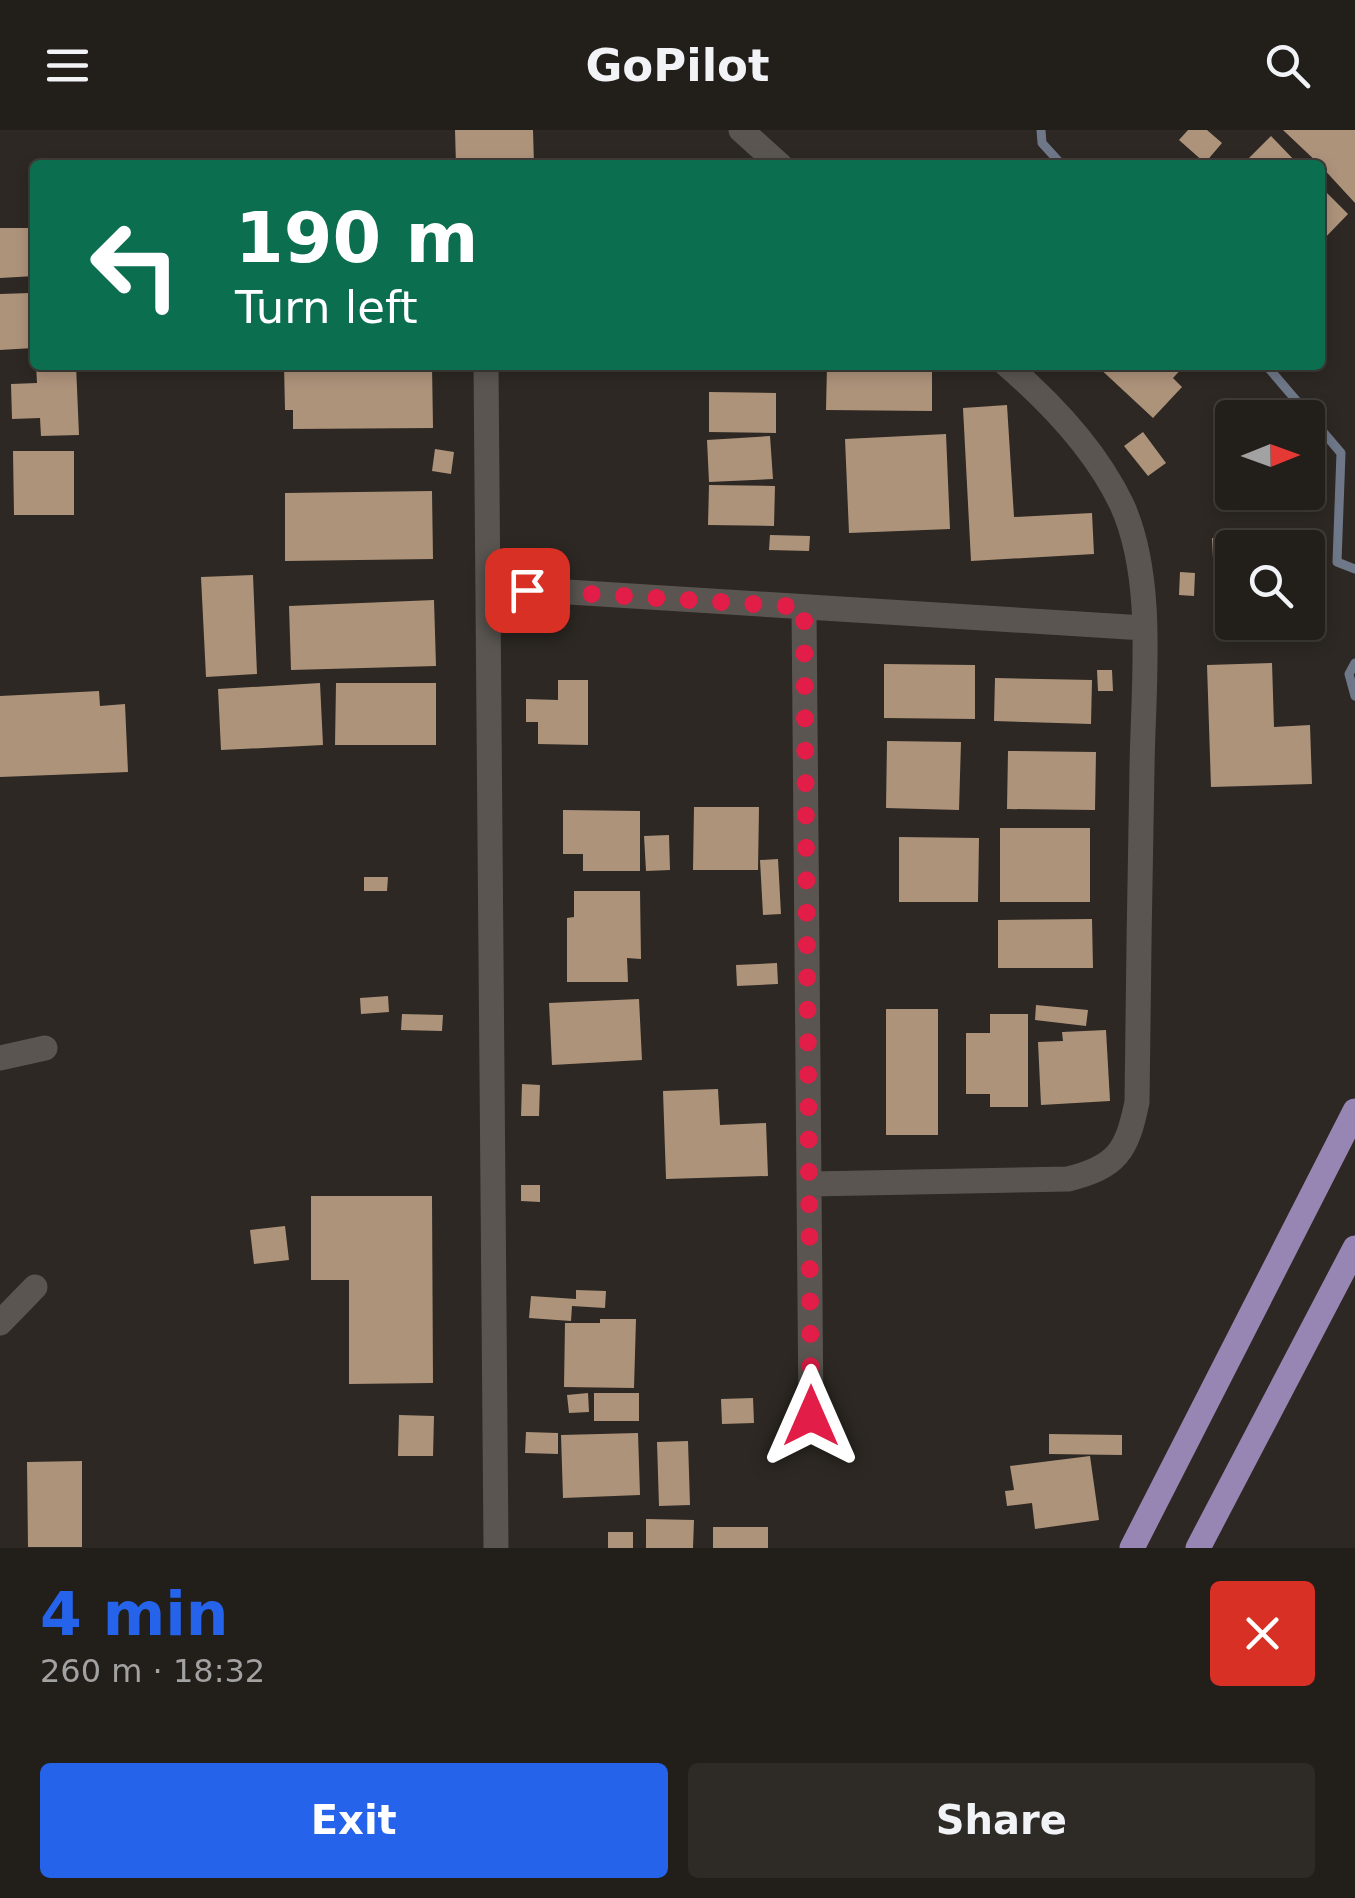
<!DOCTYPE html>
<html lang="en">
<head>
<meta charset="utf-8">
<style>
	:root { --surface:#221e1a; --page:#2e2b27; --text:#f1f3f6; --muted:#a2a2a2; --line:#3f3c39; --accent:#2563eb }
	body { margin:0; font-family:"DejaVu Sans",sans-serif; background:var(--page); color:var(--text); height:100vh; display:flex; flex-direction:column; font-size:38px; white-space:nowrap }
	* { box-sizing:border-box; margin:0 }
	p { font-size:32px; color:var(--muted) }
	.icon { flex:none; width:55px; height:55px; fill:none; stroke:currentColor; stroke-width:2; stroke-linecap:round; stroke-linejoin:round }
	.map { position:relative; height:1418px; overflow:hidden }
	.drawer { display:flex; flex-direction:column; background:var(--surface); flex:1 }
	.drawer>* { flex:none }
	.hud { position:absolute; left:30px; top:30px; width:1295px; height:210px; border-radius:10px; box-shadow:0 5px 15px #0003,0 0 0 2px var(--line); background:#0b6e4f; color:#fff; overflow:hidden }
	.needle { width:65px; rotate:89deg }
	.tools { position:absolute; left:1215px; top:270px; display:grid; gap:20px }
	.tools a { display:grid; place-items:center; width:110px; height:110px; border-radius:10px; background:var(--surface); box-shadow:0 5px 15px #0003,0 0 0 2px var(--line); font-size:50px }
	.pin { position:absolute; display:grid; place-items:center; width:85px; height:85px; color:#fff; margin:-42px; border-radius:20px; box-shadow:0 5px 15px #0006 }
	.me { position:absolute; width:110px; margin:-55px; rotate:0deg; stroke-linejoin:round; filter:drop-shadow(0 0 8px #0008) }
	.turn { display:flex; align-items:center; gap:35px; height:210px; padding:0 40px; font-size:45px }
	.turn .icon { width:130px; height:130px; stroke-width:2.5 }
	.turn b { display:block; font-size:70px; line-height:85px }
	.round { display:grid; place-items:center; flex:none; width:105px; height:105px; border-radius:10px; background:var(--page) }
	.headline { display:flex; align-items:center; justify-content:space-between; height:170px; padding:0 40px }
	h1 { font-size:60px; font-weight:700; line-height:75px; color:var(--accent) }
	.action { display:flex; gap:20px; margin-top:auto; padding:20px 40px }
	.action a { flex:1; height:115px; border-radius:10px; background:var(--accent); color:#fff; font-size:40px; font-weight:700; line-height:115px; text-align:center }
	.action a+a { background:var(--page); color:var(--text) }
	header { display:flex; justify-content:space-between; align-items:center; height:130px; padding:0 40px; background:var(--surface); font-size:45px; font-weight:700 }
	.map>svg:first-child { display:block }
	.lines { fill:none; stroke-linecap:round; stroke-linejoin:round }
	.stream { stroke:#6f7889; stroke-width:9 }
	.building { fill:#ae937b }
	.minor { stroke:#5a5550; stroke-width:25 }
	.major { stroke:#9786b3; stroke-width:25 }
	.route { stroke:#e11d48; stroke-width:18; stroke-dasharray:0 32.4 }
</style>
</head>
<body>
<header><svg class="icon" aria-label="menu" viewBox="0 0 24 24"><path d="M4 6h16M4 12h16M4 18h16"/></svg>GoPilot<svg class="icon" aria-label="search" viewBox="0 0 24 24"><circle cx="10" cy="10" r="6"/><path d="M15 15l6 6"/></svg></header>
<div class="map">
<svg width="1355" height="1418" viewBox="0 0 1355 1418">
	<rect width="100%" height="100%" fill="#2d2823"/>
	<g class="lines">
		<path class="stream" d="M 1041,0 L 1042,13 L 1062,35
			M 1266,235 L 1341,323 L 1337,432 L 1355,439
			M 1355,533 L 1349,544 L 1355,566"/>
	</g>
	<path class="building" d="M 455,0 L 533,0 L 534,35 L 456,35 Z
		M 1188,0 L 1207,0 L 1222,13 L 1205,33 L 1179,10 Z
		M 1283,0 L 1355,0 L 1355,73 L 1320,35 Z
		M 1271,6 L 1299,35 L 1242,35 Z
		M 1320,56 L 1348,84 L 1320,113 Z
		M 0,98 L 35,98 L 35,146 L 0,148 Z
		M 30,163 L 33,218 L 0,220 L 0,164 Z
		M 36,235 L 76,235 L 79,305 L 41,306 L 40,288 L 12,289 L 11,254 L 37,253 Z
		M 284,235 L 432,235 L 433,298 L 293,299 L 293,280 L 285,280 Z
		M 827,235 L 932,235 L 932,281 L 826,280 Z
		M 1096,235 L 1185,235 L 1173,248 L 1182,257 L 1153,288 Z
		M 709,262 L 776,263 L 776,303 L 709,302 Z
		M 1007,275 L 1014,387 L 1092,383 L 1094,424 L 971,431 L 963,278 Z
		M 1143,302 L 1166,333 L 1148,346 L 1124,316 Z
		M 946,304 L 950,399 L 849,403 L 845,309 Z
		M 770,306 L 773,349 L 709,352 L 707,310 Z
		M 435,319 L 454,322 L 451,344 L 432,341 Z
		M 13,321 L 74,321 L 74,385 L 14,385 Z
		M 709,355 L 775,356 L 774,396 L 708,395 Z
		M 432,361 L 433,429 L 285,431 L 285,363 Z
		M 770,405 L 810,406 L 809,421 L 769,420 Z
		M 1288,405 L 1289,418 L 1232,418 L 1232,489 L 1216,489 L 1212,408 Z
		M 1180,442 L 1195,443 L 1194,466 L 1179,465 Z
		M 253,445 L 257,544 L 206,547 L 201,447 Z
		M 434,470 L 436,536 L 291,540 L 289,476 Z
		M 1272,533 L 1274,597 L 1310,595 L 1312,654 L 1211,657 L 1207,535 Z
		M 884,534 L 975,535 L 975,589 L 884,588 Z
		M 1097,540 L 1112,540 L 1113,561 L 1098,561 Z
		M 995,548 L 1092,550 L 1091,594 L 994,591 Z
		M 558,550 L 588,550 L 588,615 L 538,614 L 538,592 L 526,592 L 526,569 L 558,570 Z
		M 320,553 L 323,615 L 221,620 L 218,559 Z
		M 336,553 L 436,553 L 436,615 L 335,615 Z
		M 99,561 L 100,576 L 125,574 L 128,642 L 0,647 L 0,566 Z
		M 887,611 L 961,612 L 959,680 L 886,678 Z
		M 1008,621 L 1096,622 L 1095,680 L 1007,679 Z
		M 694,677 L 759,677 L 758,740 L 693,740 Z
		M 563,680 L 640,681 L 640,741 L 583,741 L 583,724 L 563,724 Z
		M 1000,698 L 1090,698 L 1090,772 L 1000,772 Z
		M 669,705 L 670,740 L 646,741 L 644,706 Z
		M 899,707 L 979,708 L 978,772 L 899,772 Z
		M 778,729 L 781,784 L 763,785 L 760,730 Z
		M 364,747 L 388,747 L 387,761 L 364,761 Z
		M 574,761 L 640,761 L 641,829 L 627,828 L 628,852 L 567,852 L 567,788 L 574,787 Z
		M 1092,789 L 1093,838 L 998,838 L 998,790 Z
		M 777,833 L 778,854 L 737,856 L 736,835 Z
		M 388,866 L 389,882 L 361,884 L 360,868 Z
		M 639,869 L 642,930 L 552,935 L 549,873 Z
		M 1036,875 L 1088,880 L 1086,896 L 1035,890 Z
		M 886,879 L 938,879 L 938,1005 L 886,1005 Z
		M 402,884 L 443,885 L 442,901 L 401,900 Z
		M 990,884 L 1028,884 L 1028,977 L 990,977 L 990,964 L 966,964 L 966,903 L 990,903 Z
		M 1106,900 L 1110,971 L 1041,975 L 1038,912 L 1063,911 L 1062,902 Z
		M 522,954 L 540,955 L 539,986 L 521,986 Z
		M 718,959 L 720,995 L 766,993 L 768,1046 L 666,1049 L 663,961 Z
		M 521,1055 L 540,1055 L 540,1072 L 521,1071 Z
		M 311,1066 L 432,1066 L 433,1253 L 349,1254 L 349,1150 L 311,1150 Z
		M 285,1096 L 289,1130 L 254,1134 L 250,1100 Z
		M 576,1160 L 606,1161 L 605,1178 L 572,1176 L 571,1191 L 529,1188 L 531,1166 L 576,1169 Z
		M 600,1189 L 636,1189 L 634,1258 L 564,1257 L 565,1193 L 600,1193 Z
		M 588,1263 L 589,1282 L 569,1283 L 567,1265 Z
		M 594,1263 L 639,1263 L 639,1291 L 594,1291 Z
		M 753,1268 L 754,1293 L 722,1294 L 721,1269 Z
		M 399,1285 L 434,1286 L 433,1326 L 398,1326 Z
		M 526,1302 L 558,1303 L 558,1324 L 525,1323 Z
		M 638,1303 L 640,1365 L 563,1368 L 561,1305 Z
		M 1049,1304 L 1122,1305 L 1122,1325 L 1049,1324 Z
		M 688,1311 L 690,1375 L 659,1376 L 657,1312 Z
		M 1090,1326 L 1099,1390 L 1035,1399 L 1032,1373 L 1007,1376 L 1005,1361 L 1014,1360 L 1010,1336 Z
		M 82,1331 L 82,1417 L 28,1417 L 27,1332 Z
		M 646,1389 L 694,1390 L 693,1418 L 646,1418 Z
		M 713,1397 L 768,1397 L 768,1418 L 713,1418 Z
		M 608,1402 L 633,1402 L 633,1418 L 608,1418 Z"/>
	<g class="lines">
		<path class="minor" d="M 741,0 L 780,35
			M 486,235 L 496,1418
			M 488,457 L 1144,498
			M 804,477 L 811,1286
			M 0,928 L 45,918
			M 811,1054 L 1068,1049 C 1117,1037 1127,1021 1137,972 C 1138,861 1140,749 1142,638 C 1143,557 1156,450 1122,375 C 1096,320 1052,274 1007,235
			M 0,1193 L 35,1157"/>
		<path class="major" d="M 1132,1418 L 1355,981
			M 1198,1418 L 1355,1118"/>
	</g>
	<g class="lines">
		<path class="route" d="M 527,460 L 804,477 L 811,1286"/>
	</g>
</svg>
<div class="tools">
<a><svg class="needle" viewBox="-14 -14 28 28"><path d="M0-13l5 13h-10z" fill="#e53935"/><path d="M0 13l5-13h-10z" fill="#a2a2a2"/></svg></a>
<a><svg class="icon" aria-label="search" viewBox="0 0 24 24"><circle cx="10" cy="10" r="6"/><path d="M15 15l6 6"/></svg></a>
</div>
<div class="pin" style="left:527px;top:460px;background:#d93025"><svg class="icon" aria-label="arrive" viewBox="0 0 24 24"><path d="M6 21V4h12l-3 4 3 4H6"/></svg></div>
<svg class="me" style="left:811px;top:1286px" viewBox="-20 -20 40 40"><path d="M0-17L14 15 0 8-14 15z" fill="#e11d48" stroke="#fff" stroke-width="4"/></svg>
<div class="hud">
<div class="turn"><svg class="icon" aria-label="left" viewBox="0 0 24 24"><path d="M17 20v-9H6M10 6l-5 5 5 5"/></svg><div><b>190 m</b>Turn left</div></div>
</div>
</div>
<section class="drawer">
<div class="headline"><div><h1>4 min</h1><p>260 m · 18:32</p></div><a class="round" style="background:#d93025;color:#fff"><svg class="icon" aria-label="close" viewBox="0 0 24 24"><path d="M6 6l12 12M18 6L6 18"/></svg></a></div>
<div class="action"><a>Exit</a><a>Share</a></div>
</section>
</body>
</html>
